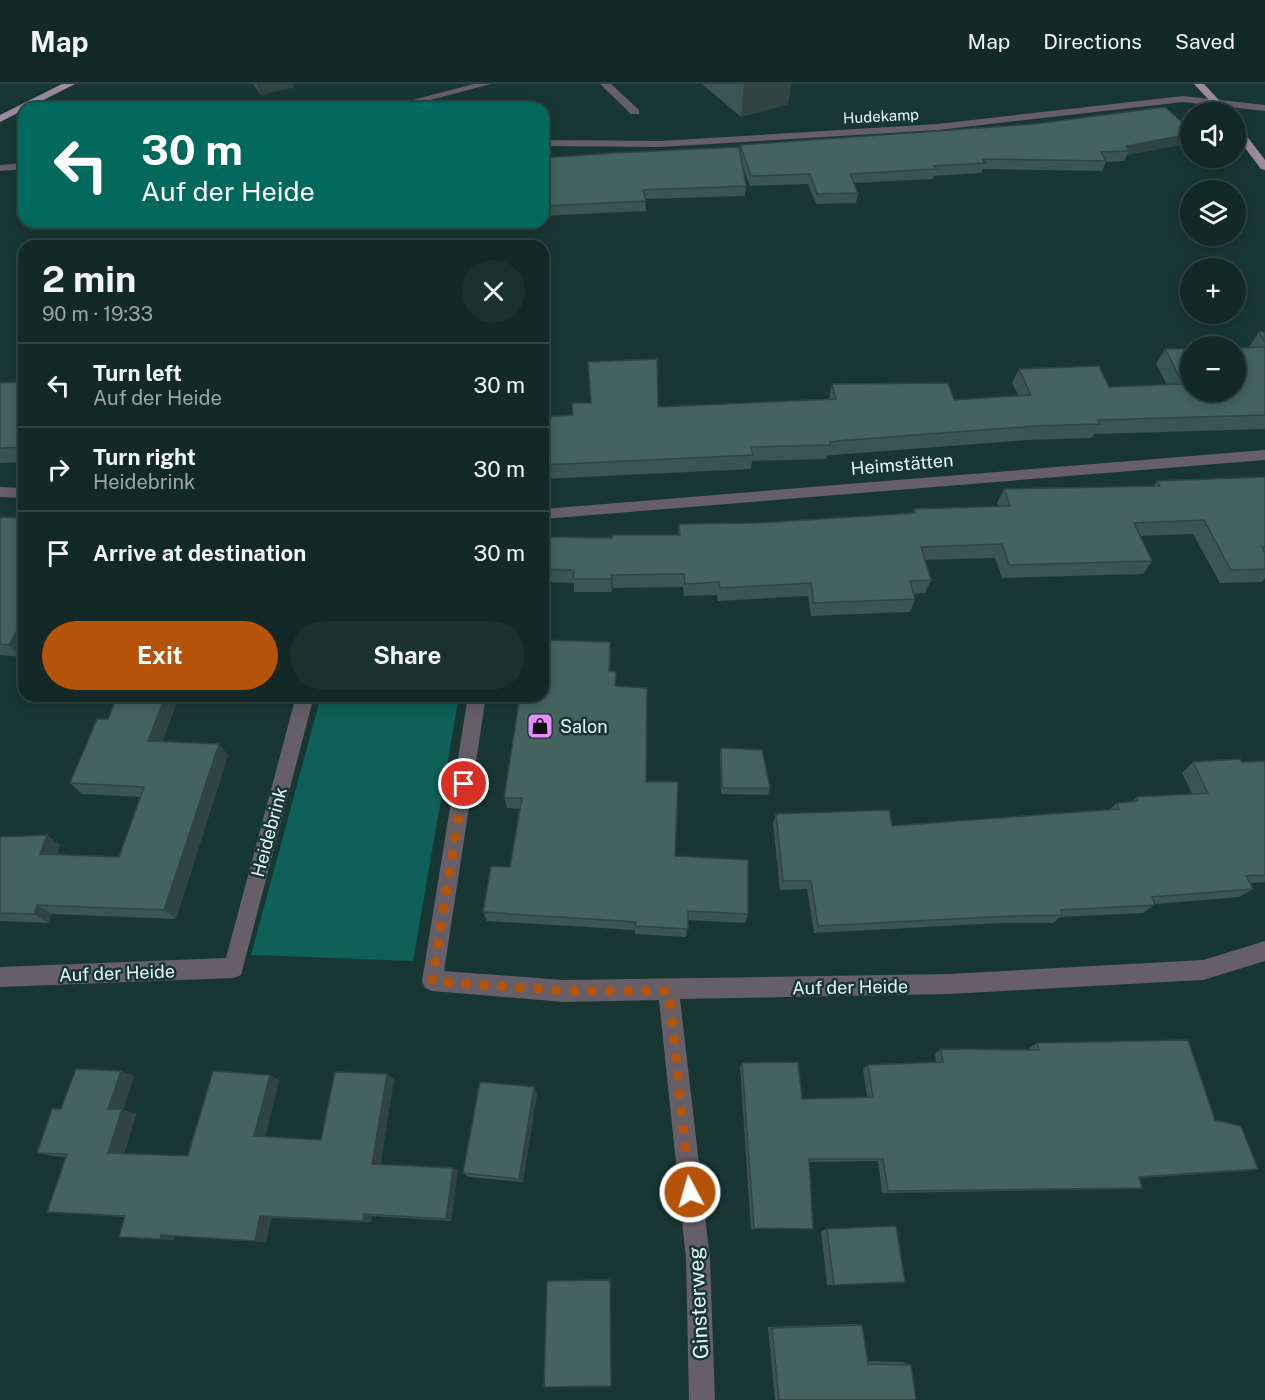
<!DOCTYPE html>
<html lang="en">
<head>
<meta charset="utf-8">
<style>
	:root { --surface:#122926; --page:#1b312e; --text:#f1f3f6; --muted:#9ca6a7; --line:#314543; --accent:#b45309 }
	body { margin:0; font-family:"Public Sans",sans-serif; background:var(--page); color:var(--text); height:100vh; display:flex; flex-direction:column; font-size:22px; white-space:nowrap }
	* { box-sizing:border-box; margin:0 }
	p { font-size:20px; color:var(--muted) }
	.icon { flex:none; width:33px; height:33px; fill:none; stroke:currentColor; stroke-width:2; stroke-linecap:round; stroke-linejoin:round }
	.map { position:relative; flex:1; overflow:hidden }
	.panel { position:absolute; left:18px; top:156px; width:531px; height:462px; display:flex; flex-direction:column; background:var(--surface); border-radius:18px; box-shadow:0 3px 15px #0003,0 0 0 2px var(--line) }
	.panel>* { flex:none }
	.top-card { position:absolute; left:18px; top:18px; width:531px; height:126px; border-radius:18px; box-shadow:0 3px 15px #0003,0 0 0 2px var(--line); background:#00695c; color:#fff; overflow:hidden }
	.controls { position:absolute; left:1180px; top:18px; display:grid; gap:12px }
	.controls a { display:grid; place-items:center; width:66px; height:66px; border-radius:50%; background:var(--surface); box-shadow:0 3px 15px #0003,0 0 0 2px var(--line); font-size:30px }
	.pin { position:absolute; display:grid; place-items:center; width:51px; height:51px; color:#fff; margin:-26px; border:3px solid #fff; border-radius:50%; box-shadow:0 2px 6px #0007 }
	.me { position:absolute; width:66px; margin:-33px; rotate:354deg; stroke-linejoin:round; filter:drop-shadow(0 0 4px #0008) }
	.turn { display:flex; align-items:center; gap:21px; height:126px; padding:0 24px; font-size:27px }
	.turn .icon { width:78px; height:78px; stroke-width:2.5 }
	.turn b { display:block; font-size:42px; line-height:51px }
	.round { display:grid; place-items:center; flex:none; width:63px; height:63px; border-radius:32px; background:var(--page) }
	.head { display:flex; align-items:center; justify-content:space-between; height:102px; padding:0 24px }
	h1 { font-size:36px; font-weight:700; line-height:45px }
	.button { display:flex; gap:12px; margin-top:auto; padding:12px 24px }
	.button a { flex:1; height:69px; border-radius:36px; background:var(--accent); color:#fff; font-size:24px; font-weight:700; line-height:69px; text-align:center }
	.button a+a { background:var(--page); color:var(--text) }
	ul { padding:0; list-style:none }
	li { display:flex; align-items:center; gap:18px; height:84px; padding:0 24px; border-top:2px solid var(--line) }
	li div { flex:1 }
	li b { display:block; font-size:22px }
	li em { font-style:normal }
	header { display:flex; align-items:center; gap:36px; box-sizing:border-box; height:84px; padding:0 30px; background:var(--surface); border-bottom:2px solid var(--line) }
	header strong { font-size:28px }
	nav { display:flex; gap:33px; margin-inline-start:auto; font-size:21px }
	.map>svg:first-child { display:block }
	.green { fill:#0f6058 }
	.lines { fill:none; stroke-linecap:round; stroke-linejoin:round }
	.minor { fill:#665f68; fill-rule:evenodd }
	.major { fill:#9b8b9e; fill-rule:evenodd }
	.wall { fill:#3a5552 }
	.shaded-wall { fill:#304542 }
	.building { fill:#44635f; stroke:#304542; stroke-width:1.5 }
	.route { stroke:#b45309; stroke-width:10; stroke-dasharray:0 18 }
	.labels { text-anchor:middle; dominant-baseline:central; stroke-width:5; stroke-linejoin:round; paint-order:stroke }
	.far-street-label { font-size:15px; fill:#e6f8f5; stroke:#183733 }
	.street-label { font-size:18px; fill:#e6f8f5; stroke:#183733 }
	.poi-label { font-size:18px; fill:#e6f8f5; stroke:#183733; text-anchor:start }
	.near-street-label { font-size:21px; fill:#e6f8f5; stroke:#183733 }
</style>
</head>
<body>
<header>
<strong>Map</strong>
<nav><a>Map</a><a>Directions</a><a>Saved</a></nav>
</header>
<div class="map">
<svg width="1265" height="1316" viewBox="0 0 1265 1316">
	<rect width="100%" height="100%" fill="#183733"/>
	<path class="green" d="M 321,612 L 459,612 L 413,877 L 251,871 Z"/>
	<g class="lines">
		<path class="minor" d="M 474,0 L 491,0 L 400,24 L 382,24 Z
			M 600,0 L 611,0 L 639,26 L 639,30 L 631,30 Z
			M 1183,12 L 1265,21 L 1265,27 L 1183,18 L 938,46 L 660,63 L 543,62 L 543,56 L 660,57 L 938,40 Z
			M 24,79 L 24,85 L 0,87 L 0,81 Z
			M 1265,366 L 1265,376 L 543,435 L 543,425 Z
			M 0,403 L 24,404 L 24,414 L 0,413 Z
			M 296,612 L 314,612 L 241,891 L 234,894 L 0,903 L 0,883 L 226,874 Z
			M 468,612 L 486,612 L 444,887 L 564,896 L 949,890 L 1203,876 L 1265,857 L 1265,877 L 1203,896 L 949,910 L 680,915 L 710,1175 L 715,1316 L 689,1316 L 686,1175 L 659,916 L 564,918 L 432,907 L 425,904 L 422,897 Z"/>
		<path class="major" d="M 62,0 L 75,0 L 0,38 L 0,31 Z
			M 1194,0 L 1204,0 L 1230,28 L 1220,28 Z
			M 1236,42 L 1240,43 L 1265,76 L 1265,86 L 1261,85 L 1236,52 Z"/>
	</g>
	<path class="wall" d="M 253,0 L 293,0 L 294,3 L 261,11 Z
		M 702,0 L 791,0 L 788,20 L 741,33 Z
		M 1190,59 L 1127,71 L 1124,77 L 1106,78 L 1102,87 L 983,85 L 981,89 L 934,92 L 933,95 L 854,99 L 858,109 L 856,119 L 816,120 L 808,100 L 750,102 L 741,79 L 746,102 L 745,112 L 645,115 L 646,127 L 543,132 L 543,74 L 739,66 L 740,61 Z
		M 117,138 L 164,138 L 118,141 Z
		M 1259,248 L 1265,248 L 1265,345 L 1094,350 L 1092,354 L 1028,356 L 833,371 L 827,372 L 826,375 L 752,377 L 751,385 L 543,395 L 543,333 L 573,331 L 591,319 L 588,278 L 658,323 L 829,315 L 832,300 L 954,316 L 1019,312 L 1012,299 L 1019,285 L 1109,303 L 1167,301 L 1156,280 L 1165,265 L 1250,264 L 1249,263 Z
		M 24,298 L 24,378 L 0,379 L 0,299 Z
		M 1265,393 L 1265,494 L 1262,498 L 1220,499 L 1193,450 L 1140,452 L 1152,477 L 1143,490 L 1002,494 L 995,474 L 925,476 L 931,496 L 925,509 L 914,510 L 915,515 L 910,528 L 811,532 L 808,512 L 718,517 L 717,511 L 684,512 L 683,503 L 613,504 L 611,508 L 574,508 L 574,499 L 543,498 L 543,453 L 612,454 L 678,451 L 679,440 L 757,439 L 912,429 L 914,425 L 999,422 L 997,419 L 1004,405 L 1154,402 L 1157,397 Z
		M 0,433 L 24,434 L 24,567 L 21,573 L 0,571 Z
		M 611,570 L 610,587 L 616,602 L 646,698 L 675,772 L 748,830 L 745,839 L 688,836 L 686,853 L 635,850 L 635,846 L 487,837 L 483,828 L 510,783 L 520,725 L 507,724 L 504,714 Z
		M 124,612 L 179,612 L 162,657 L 228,671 L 176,835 L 52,830 L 48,839 L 0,837 L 0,753 L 60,761 L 57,771 L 119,773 L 140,713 L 82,710 L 70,699 L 108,635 Z
		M 721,664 L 770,704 L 768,711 L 721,710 L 720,671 Z
		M 1265,677 L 1265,798 L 1250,799 L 1253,805 L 1239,813 L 1155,820 L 1143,829 L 1060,833 L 1053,839 L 1002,839 L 814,849 L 807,805 L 780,806 L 773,739 L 776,730 L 892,742 L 1110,725 L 1117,719 L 1132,718 L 1137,713 L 1192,710 L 1182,689 L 1193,678 L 1242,678 Z
		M 1037,959 L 1215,1036 L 1258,1085 L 1245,1087 L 1139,1094 L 1142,1104 L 1131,1105 L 882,1109 L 878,1077 L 809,1078 L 813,1145 L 751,1145 L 740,983 L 742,979 L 802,1015 L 867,1013 L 863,985 L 868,981 L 936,978 L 935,970 L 941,965 L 1029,966 L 1029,964 Z
		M 121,987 L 134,992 L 123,1026 L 136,1030 L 124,1070 L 188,1072 L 279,996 L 265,1053 L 321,1056 L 387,990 L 394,995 L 380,1080 L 458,1086 L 451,1137 L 372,1132 L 371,1138 L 271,1134 L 266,1158 L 175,1152 L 174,1156 L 119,1153 L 125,1133 L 47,1128 L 66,1073 L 54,1072 L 37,1069 L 61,1025 Z
		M 537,1009 L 523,1098 L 469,1093 L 463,1089 Z
		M 827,1145 L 834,1201 L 827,1201 L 821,1147 Z
		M 855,1240 L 862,1241 L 868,1277 L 902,1278 L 911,1281 L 916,1316 L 775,1316 L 768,1243 Z"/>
	<path class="shaded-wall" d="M 257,0 L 293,0 L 294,3 L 261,11 Z
		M 744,0 L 791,0 L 788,20 L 741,33 Z
		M 1191,50 L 1191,57 L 1190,59 L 1127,71 L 1129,67 L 1126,62 Z
		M 612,491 L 613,504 L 611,508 L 611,495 Z
		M 20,541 L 24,545 L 24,567 L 21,573 L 9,561 Z
		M 610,558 L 611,570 L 609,600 L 609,587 Z
		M 165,612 L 179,612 L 159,668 L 148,657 Z
		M 219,660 L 228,671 L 176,835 L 164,826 Z
		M 47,751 L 60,761 L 53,780 L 40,770 Z
		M 37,821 L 52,830 L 48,839 L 34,830 Z
		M 121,987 L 134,992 L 123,1026 L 136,1030 L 123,1073 L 108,1069 L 108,1025 Z
		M 387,990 L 394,995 L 380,1083 L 372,1080 Z
		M 270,991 L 279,996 L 264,1056 L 254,1052 Z
		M 534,1003 L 537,1009 L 523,1098 L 519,1095 Z
		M 453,1084 L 458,1086 L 451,1137 L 446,1135 Z
		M 364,1130 L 372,1132 L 371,1138 L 363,1137 Z
		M 260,1132 L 271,1134 L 266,1158 L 255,1157 Z
		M 161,1151 L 175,1152 L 174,1156 L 160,1155 Z
		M 610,1196 L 611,1196 L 611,1302 Z"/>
	<path class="building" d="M 1165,23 L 1191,46 L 1191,50 L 1126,62 L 1129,67 L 1101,68 L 1106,77 L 982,75 L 985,79 L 934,82 L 936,85 L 850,90 L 858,109 L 817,110 L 810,90 L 751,92 L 740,61 L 1034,40 Z
		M 739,63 L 746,102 L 643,106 L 646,117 L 543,122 L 543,74 L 613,69 Z
		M 1259,248 L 1265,248 L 1265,258 Z
		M 1265,263 L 1265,331 L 1098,336 L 1100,340 L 1035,342 L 837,357 L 830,358 L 830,361 L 751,363 L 753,371 L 543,381 L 543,333 L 573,331 L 572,319 L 591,319 L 588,278 L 657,275 L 658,323 L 836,315 L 832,300 L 948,299 L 954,316 L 1031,311 L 1019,285 L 1099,282 L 1109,303 L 1183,300 L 1165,265 L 1191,265 L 1191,308 L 1236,308 L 1236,264 Z
		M 24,298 L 24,363 L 0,364 L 0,299 Z
		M 1265,393 L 1265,463 L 1262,463 L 1265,469 L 1265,485 L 1231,486 L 1204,436 L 1134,439 L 1152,477 L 1009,481 L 1002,460 L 921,463 L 931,496 L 910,497 L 915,515 L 814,519 L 811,499 L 720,504 L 719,498 L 685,500 L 684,490 L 612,491 L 611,495 L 573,495 L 574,486 L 543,485 L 543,453 L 612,454 L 612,451 L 680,451 L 679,440 L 757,439 L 915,429 L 914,425 L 1010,422 L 1004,405 L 1160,402 L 1157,397 Z
		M 0,433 L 24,434 L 24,541 L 20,541 L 9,561 L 0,560 Z
		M 543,556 L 610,558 L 609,587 L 616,588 L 615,602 L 647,604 L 646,698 L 678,698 L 675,772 L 748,776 L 748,830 L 688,827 L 688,845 L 635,842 L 636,838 L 483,828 L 491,782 L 510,783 L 522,714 L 504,714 L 520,612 L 543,612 Z
		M 124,612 L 165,612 L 148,657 L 219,660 L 164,826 L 37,821 L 34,830 L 0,829 L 0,753 L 47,751 L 40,770 L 119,773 L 144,703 L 70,699 L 97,635 L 108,635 L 117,613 Z
		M 721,664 L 762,666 L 770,704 L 722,704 Z
		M 1240,675 L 1242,678 L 1265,677 L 1265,791 L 1246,792 L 1253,805 L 1152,813 L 1155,821 L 1061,826 L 1062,831 L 1011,832 L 818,842 L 811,797 L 783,797 L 776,730 L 889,726 L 892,742 L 1119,725 L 1117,719 L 1138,717 L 1137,713 L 1208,709 L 1193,678 Z
		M 1188,956 L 1215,1036 L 1241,1042 L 1258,1085 L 1139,1093 L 1142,1104 L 888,1107 L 883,1075 L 809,1075 L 813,1145 L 754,1144 L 742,979 L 798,978 L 802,1015 L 873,1013 L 868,981 L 943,978 L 941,965 L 1039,966 L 1037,959 Z
		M 76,985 L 121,987 L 108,1025 L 122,1025 L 108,1069 L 188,1072 L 213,987 L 270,991 L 254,1052 L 321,1056 L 335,988 L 387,990 L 372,1080 L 453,1084 L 446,1135 L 364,1130 L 363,1137 L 260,1132 L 255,1157 L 161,1151 L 160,1155 L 119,1153 L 125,1132 L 47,1128 L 67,1070 L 37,1069 L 52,1025 L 61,1025 Z
		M 480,998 L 534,1003 L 519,1095 L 463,1089 Z
		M 896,1142 L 905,1198 L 834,1201 L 827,1145 Z
		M 610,1196 L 611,1302 L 544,1303 L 547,1197 Z
		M 862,1241 L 868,1280 L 911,1281 L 916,1316 L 779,1316 L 772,1244 Z"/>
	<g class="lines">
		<path class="route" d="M 464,700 L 432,897 L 564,907 L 669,907 L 690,1108"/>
	</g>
	<defs>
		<g id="shop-square" transform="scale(1.35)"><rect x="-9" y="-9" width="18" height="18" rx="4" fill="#ea8dfd" stroke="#183733"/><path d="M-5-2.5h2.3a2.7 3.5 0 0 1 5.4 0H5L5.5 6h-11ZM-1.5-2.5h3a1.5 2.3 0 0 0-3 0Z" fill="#111"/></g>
	</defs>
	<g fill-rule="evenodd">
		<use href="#shop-square" x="540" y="642"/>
	</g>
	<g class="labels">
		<g class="far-street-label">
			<text transform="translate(881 32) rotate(-3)">Hudekamp</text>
		</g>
		<g class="street-label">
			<text transform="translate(902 380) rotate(-5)">Heimstätten</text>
			<text transform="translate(269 748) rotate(-75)">Heidebrink</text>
			<text transform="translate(117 889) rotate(-2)">Auf der Heide</text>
			<text transform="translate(850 903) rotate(-1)">Auf der Heide</text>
		</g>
		<g class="poi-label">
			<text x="560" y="642">Salon</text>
		</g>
		<g class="near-street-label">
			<text transform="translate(698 1219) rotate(-93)">Ginsterweg</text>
		</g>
	</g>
</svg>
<div class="controls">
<a><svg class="icon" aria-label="sound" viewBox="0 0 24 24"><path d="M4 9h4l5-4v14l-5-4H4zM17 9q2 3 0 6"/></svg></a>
<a><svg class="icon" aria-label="layers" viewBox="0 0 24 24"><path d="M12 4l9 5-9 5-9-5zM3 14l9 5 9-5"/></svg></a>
<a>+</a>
<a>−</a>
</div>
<div class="pin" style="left:464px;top:700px;background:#d93025"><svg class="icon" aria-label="arrive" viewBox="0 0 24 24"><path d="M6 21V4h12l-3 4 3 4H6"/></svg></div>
<svg class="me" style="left:690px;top:1108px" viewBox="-20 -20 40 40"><circle r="17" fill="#b45309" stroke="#fff" stroke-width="3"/><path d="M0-11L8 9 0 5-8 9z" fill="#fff"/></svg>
<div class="top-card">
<div class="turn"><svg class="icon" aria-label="left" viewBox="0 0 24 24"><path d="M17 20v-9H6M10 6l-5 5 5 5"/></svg><div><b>30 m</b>Auf der Heide</div></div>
</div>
<section class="panel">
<div class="head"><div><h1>2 min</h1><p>90 m · 19:33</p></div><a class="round"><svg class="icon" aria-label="close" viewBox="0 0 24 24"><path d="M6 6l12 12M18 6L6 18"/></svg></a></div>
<ul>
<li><svg class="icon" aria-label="left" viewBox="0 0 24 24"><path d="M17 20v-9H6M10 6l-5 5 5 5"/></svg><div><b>Turn left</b><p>Auf der Heide</p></div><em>30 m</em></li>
<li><svg class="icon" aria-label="right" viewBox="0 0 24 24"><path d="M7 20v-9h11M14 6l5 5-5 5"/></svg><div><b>Turn right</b><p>Heidebrink</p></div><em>30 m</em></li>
<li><svg class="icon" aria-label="arrive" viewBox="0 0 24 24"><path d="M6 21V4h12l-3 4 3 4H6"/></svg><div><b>Arrive at destination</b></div><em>30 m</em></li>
</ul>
<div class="button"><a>Exit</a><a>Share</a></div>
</section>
</div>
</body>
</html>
